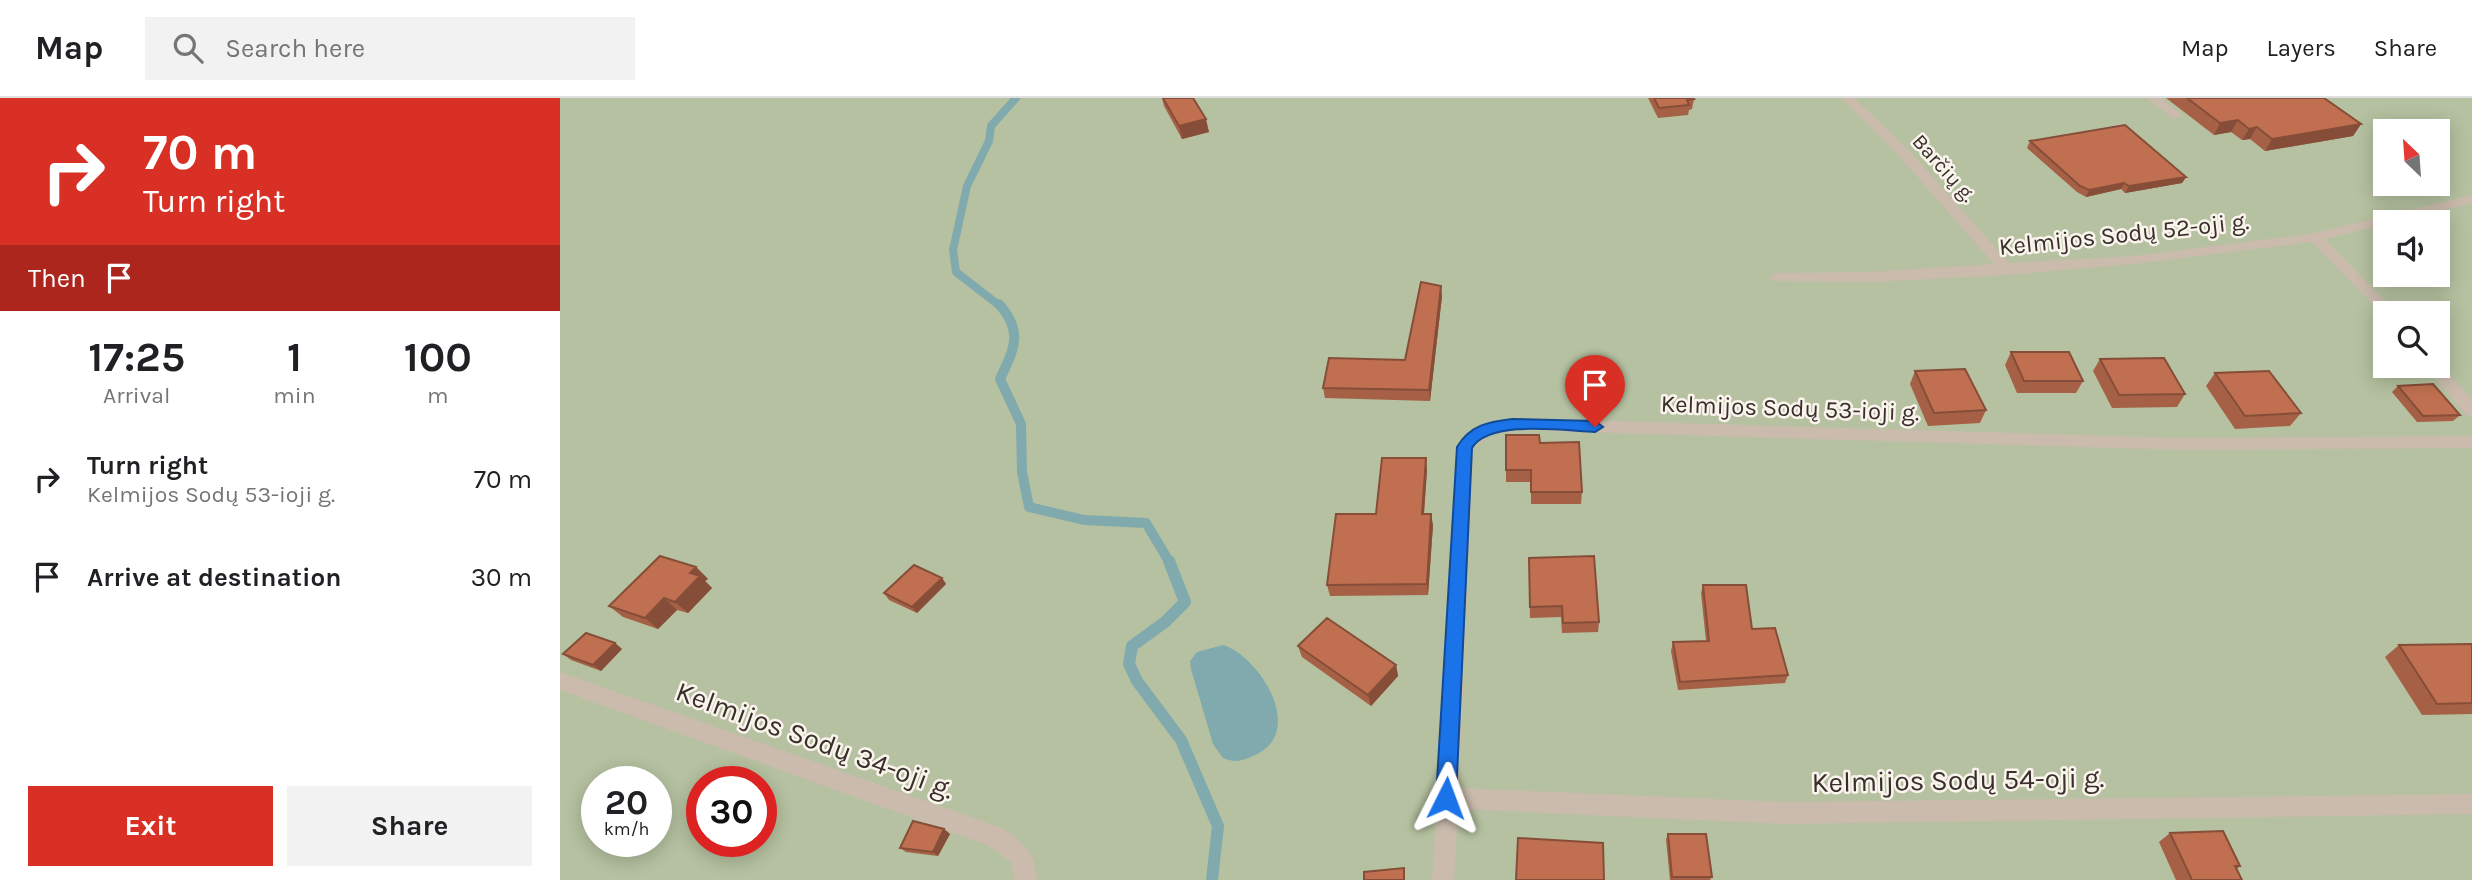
<!DOCTYPE html>
<html lang="en">
<head>
<meta charset="utf-8">
<style>
	:root { --surface:#fff; --page:#f2f2f2; --text:#202124; --muted:#757577; --line:#e0e0e0; --accent:#d93025 }
	body { margin:0; font-family:Karla,sans-serif; background:var(--page); color:var(--text); height:100vh; display:flex; flex-direction:column; font-size:26px; white-space:nowrap }
	* { box-sizing:border-box; margin:0 }
	p { font-size:23px; color:var(--muted) }
	.icon { flex:none; width:38px; height:38px; fill:none; stroke:currentColor; stroke-width:2; stroke-linecap:round; stroke-linejoin:round }
	.map { position:relative; flex:1; overflow:hidden }
	.side { display:flex; flex-direction:column; background:var(--surface); width:560px }
	.side>* { flex:none }
	.top-card { background:#d93025; color:#fff; overflow:hidden }
	.needle { width:46px; rotate:335deg }
	.buttons { position:absolute; left:1813px; top:21px; display:grid; gap:14px }
	.buttons a { display:grid; place-items:center; width:77px; height:77px; border-radius:0px; background:var(--surface); box-shadow:0 4px 18px #0003; font-size:35px }
	.speed { position:absolute; left:21px; top:668px; display:flex; gap:14px; font-size:35px; font-weight:700; text-align:center }
	.speed>* { display:grid; place-content:center; width:91px; height:91px; border-radius:50%; background:var(--surface); box-shadow:0 4px 18px #0003; line-height:1 }
	.speed small { font-size:18px; font-weight:400 }
	.speed .limit { border:10px solid #d22; background:#fff; color:#111 }
	.pin { position:absolute; display:grid; place-items:center; width:60px; height:60px; color:#fff; margin:-72px -30px; border-radius:50% 50% 50% 0; rotate:-45deg; box-shadow:0 0 7px #0007 }
	.pin .icon { rotate:45deg }
	.me { position:absolute; width:77px; margin:-38px; rotate:3deg; stroke-linejoin:round; filter:drop-shadow(0 0 5px #0008) }
	.turn { display:flex; align-items:center; gap:24px; height:147px; padding:0 28px; font-size:32px }
	.turn .icon { width:91px; height:91px; stroke-width:2.5 }
	.turn b { display:block; font-size:49px; line-height:60px }
	.then { display:flex; align-items:center; height:66px; padding:0 28px; background:#0003; gap:14px; font-size:26px }
	.eta { display:flex; justify-content:space-evenly; align-items:center; height:119px; text-align:center }
	.eta b { font-size:42px; font-weight:700; line-height:49px }
	.action { display:flex; gap:14px; margin-top:auto; padding:14px 28px }
	.action a { flex:1; height:80px; border-radius:0px; background:var(--accent); color:#fff; font-size:28px; font-weight:700; line-height:80px; text-align:center }
	.action a+a { background:var(--page); color:var(--text) }
	ul { padding:0; list-style:none }
	li { display:flex; align-items:center; gap:21px; height:98px; padding:0 28px }
	li div { flex:1 }
	li b { display:block; font-size:26px }
	li em { font-style:normal }
	header { display:flex; align-items:center; gap:42px; box-sizing:border-box; height:98px; padding:0 35px; background:var(--surface); border-bottom:2px solid var(--line) }
	header strong { font-size:33px }
	nav { display:flex; gap:38px; margin-inline-start:auto; font-size:24px }
	.search { width:490px; height:63px; background:var(--page); display:flex; align-items:center; gap:18px; box-sizing:border-box; padding:0 24px; border-radius:0px; color:var(--muted); font-size:26px }
	main { display:flex; flex:1; min-height:0 }
	.map>svg:first-child { display:block }
	.green { fill:#b5c1a0; fill-rule:evenodd }
	.water { fill:#80aaae }
	.lines { fill:none; stroke-linecap:round; stroke-linejoin:round }
	.stream-far2 { stroke:#80aaae; stroke-width:8 }
	.stream-far1 { stroke:#80aaae; stroke-width:10 }
	.stream { stroke:#80aaae; stroke-width:12 }
	.minor { fill:#cabbac; fill-rule:evenodd }
	.wall { fill:#a56045 }
	.shaded-wall { fill:#864e38 }
	.building { fill:#c07050; stroke:#864e38; stroke-width:2 }
	.route { fill:#1a73e8; stroke:#114b97; stroke-width:2 }
	.labels { text-anchor:middle; dominant-baseline:central; stroke-width:5; stroke-linejoin:round; paint-order:stroke }
	.far-street-label { font-size:21px; fill:#39302b; stroke:#faf4ed }
	.street-label { font-size:24px; fill:#39302b; stroke:#faf4ed }
	.near-street-label { font-size:28px; fill:#39302b; stroke:#faf4ed }
</style>
</head>
<body>
<header>
<strong>Map</strong>
<div class="search"><svg class="icon" aria-label="search" viewBox="0 0 24 24"><circle cx="10" cy="10" r="6"/><path d="M15 15l6 6"/></svg>Search here</div>
<nav><a>Map</a><a>Layers</a><a>Share</a></nav>
</header>
<main>
<section class="side">
<div class="top-card">
<div class="turn"><svg class="icon" aria-label="right" viewBox="0 0 24 24"><path d="M7 20v-9h11M14 6l5 5-5 5"/></svg><div><b>70 m</b>Turn right</div></div>
<div class="then">Then<svg class="icon" aria-label="arrive" viewBox="0 0 24 24"><path d="M6 21V4h12l-3 4 3 4H6"/></svg></div>
</div>
<div class="eta">
<div><b>17:25</b><p>Arrival</p></div>
<div><b>1</b><p>min</p></div>
<div><b>100</b><p>m</p></div>
</div>
<ul>
<li><svg class="icon" aria-label="right" viewBox="0 0 24 24"><path d="M7 20v-9h11M14 6l5 5-5 5"/></svg><div><b>Turn right</b><p>Kelmijos Sodų 53-ioji g.</p></div><em>70 m</em></li>
<li><svg class="icon" aria-label="arrive" viewBox="0 0 24 24"><path d="M6 21V4h12l-3 4 3 4H6"/></svg><div><b>Arrive at destination</b></div><em>30 m</em></li>
</ul>
<div class="action"><a>Exit</a><a>Share</a></div>
</section>
<div class="map">
<svg width="1912" height="782" viewBox="0 0 1912 782">
	<rect width="100%" height="100%" fill="#f2eae0"/>
	<path class="green" d="M 0,0 L 1912,0 L 1912,782 L 0,782 ZM 1825,33 L 1878,33 L 1878,86 L 1825,86 ZM 1825,124 L 1878,124 L 1878,177 L 1825,177 ZM 1825,215 L 1878,215 L 1878,268 L 1825,268 ZM 37,684 L 96,684 L 96,744 L 37,744 ZM 142,684 L 201,684 L 201,744 L 142,744 Z"/>
	<path class="water" d="M 663,547 C 700,558 748,636 693,658 C 682,663 675,665 663,660 L 653,646 L 631,571 L 630,563 L 637,554 Z"/>
	<g class="lines">
		<path class="stream-far2" d="M 440,208 L 396,174 L 393,152 L 407,88 L 429,43 L 431,28 L 456,0"/>
		<path class="stream-far1" d="M 439,206 C 464,234 454,251 440,281 L 461,326 L 462,374 L 469,409 L 524,422 L 586,425 L 610,465"/>
		<path class="stream" d="M 609,463 L 625,504 L 605,524 L 572,548 L 569,566 L 577,583 L 621,642 L 658,728 L 652,782"/>
		<path class="minor" d="M 1281,0 L 1294,0 L 1347,50 L 1449,165 L 1573,158 L 1755,135 L 1912,97 L 1912,105 L 1765,141 L 1837,215 L 1825,215 L 1825,219 L 1752,144 L 1573,166 L 1447,177 L 1311,184 L 1211,183 L 1209,180 L 1216,175 L 1311,174 L 1434,166 L 1337,56 Z
			M 1587,0 L 1601,0 L 1623,18 L 1613,21 Z
			M 1879,264 L 1912,302 L 1912,319 L 1906,317 L 1865,268 L 1878,268 Z
			M 952,320 L 1623,340 L 1912,338 L 1912,350 L 1623,352 L 952,332 L 931,336 L 913,350 L 899,690 L 1227,704 L 1912,696 L 1912,716 L 1227,726 L 898,711 L 894,782 L 872,782 L 897,349 L 914,330 Z
			M 0,574 L 442,730 C 463,743 476,756 477,782 L 455,782 L 450,763 L 427,747 L 0,592 Z"/>
	</g>
	<path class="wall" d="M 602,0 L 633,0 L 649,34 L 622,41 L 604,8 Z
		M 1088,0 L 1133,0 L 1134,1 L 1132,11 L 1129,12 L 1128,17 L 1098,20 Z
		M 1606,0 L 1764,0 L 1801,26 L 1793,38 L 1705,53 L 1690,41 L 1682,42 L 1671,34 L 1654,37 Z
		M 1470,43 L 1626,79 L 1622,85 L 1565,95 L 1561,91 L 1526,99 L 1517,94 L 1467,50 Z
		M 882,198 L 870,303 L 765,300 L 763,290 L 845,262 Z
		M 1451,254 L 1523,283 L 1516,295 L 1457,295 L 1445,267 Z
		M 1540,261 L 1625,296 L 1617,309 L 1552,310 L 1533,273 Z
		M 1355,273 L 1426,312 L 1420,325 L 1368,328 L 1350,286 Z
		M 1655,275 L 1741,315 L 1730,328 L 1675,331 L 1646,288 Z
		M 1838,288 L 1900,317 L 1893,323 L 1857,324 L 1832,294 Z
		M 946,337 L 1022,394 L 1021,406 L 971,406 L 971,384 L 946,384 Z
		M 867,372 L 864,416 L 873,427 L 868,497 L 770,498 L 767,487 L 816,416 Z
		M 969,460 L 1039,524 L 1038,534 L 1002,535 L 1001,519 L 970,520 Z
		M 136,469 L 148,481 L 145,483 L 152,490 L 128,515 L 117,512 L 98,531 L 63,519 L 49,508 Z
		M 382,480 L 386,486 L 357,515 L 329,502 L 324,495 Z
		M 1143,487 L 1192,531 L 1228,577 L 1225,585 L 1118,592 L 1111,553 L 1113,544 L 1146,543 L 1141,495 Z
		M 55,545 L 62,551 L 41,573 L 11,562 L 3,556 Z
		M 1912,546 L 1912,616 L 1862,617 L 1825,559 L 1839,547 Z
		M 738,548 L 836,567 L 838,578 L 811,608 L 742,559 Z
		M 384,731 L 390,736 L 378,758 L 346,754 L 340,750 Z
		M 1610,735 L 1680,768 L 1677,771 L 1682,782 L 1616,782 L 1599,744 Z
		M 1108,736 L 1152,779 L 1150,782 L 1110,782 L 1106,741 Z"/>
	<path class="shaded-wall" d="M 646,21 L 649,34 L 622,41 L 619,28 Z
		M 1678,22 L 1671,34 L 1654,37 L 1660,25 Z
		M 1801,26 L 1793,38 L 1705,53 L 1712,41 Z
		M 1697,29 L 1690,41 L 1682,42 L 1689,31 Z
		M 1626,79 L 1622,85 L 1565,95 L 1569,88 Z
		M 1564,85 L 1561,91 L 1526,99 L 1529,92 Z
		M 881,188 L 882,198 L 870,303 L 869,292 Z
		M 866,360 L 867,372 L 863,427 L 862,416 Z
		M 871,416 L 873,427 L 868,497 L 867,486 Z
		M 136,469 L 148,481 L 145,483 L 152,490 L 128,515 L 115,504 L 130,475 Z
		M 382,480 L 386,486 L 357,515 L 352,509 Z
		M 104,500 L 117,512 L 98,531 L 85,520 Z
		M 55,545 L 62,551 L 41,573 L 33,567 Z
		M 836,567 L 838,578 L 811,608 L 808,597 Z
		M 384,731 L 390,736 L 378,758 L 373,754 Z"/>
	<path class="building" d="M 603,0 L 633,0 L 646,21 L 619,28 Z
		M 1094,0 L 1133,0 L 1134,1 L 1127,2 L 1129,7 L 1099,10 Z
		M 1627,0 L 1764,0 L 1801,26 L 1712,41 L 1697,29 L 1689,31 L 1678,22 L 1660,25 Z
		M 1565,27 L 1626,79 L 1569,88 L 1564,85 L 1529,92 L 1520,88 L 1470,43 Z
		M 861,184 L 881,188 L 869,292 L 763,290 L 769,260 L 845,262 Z
		M 1451,254 L 1509,254 L 1523,283 L 1464,283 Z
		M 1604,260 L 1625,296 L 1559,297 L 1540,261 Z
		M 1405,271 L 1426,312 L 1374,315 L 1355,273 Z
		M 1709,273 L 1741,315 L 1685,318 L 1655,275 Z
		M 1873,286 L 1900,317 L 1863,318 L 1838,288 Z
		M 946,337 L 979,337 L 980,345 L 1019,344 L 1022,394 L 971,394 L 971,372 L 946,372 Z
		M 822,360 L 866,360 L 862,416 L 871,416 L 867,486 L 767,487 L 776,416 L 816,416 Z
		M 100,458 L 136,469 L 130,475 L 140,478 L 115,504 L 104,500 L 85,520 L 49,508 Z
		M 1034,458 L 1039,524 L 1003,525 L 1002,508 L 970,509 L 969,460 Z
		M 354,467 L 382,480 L 352,509 L 324,495 Z
		M 1143,487 L 1186,487 L 1192,531 L 1215,530 L 1228,577 L 1120,584 L 1113,544 L 1149,543 Z
		M 767,520 L 836,567 L 808,597 L 738,548 Z
		M 26,535 L 55,545 L 33,567 L 3,556 Z
		M 1912,546 L 1912,605 L 1877,606 L 1839,547 Z
		M 353,723 L 384,731 L 373,754 L 340,750 Z
		M 1663,733 L 1680,768 L 1675,768 L 1682,782 L 1632,782 L 1610,735 Z
		M 1108,736 L 1146,736 L 1152,779 L 1112,779 Z
		M 958,740 L 1043,745 L 1044,782 L 956,782 Z
		M 844,770 L 844,782 L 804,782 L 804,774 Z"/>
	<path class="route" d="M 952,321 L 1035,323 L 1043,329 L 1035,334 C 1005,333 930,321 912,350 L 896,700 L 893,706 L 886,709 L 879,706 L 876,700 L 897,349 C 910,327 928,324 952,321 Z"/>
	<g class="labels">
		<g class="far-street-label">
			<text transform="translate(1384 70) rotate(48)">Barčių g.</text>
		</g>
		<g class="street-label">
			<text transform="translate(1564 136) rotate(-6)">Kelmijos Sodų 52-oji g.</text>
			<text transform="translate(1230 310) rotate(2)">Kelmijos Sodų 53-ioji g.</text>
		</g>
		<g class="near-street-label">
			<text transform="translate(255 642) rotate(20)">Kelmijos Sodų 34-oji g.</text>
			<text transform="translate(1398 682) rotate(-1)">Kelmijos Sodų 54-oji g.</text>
		</g>
	</g>
</svg>
<div class="buttons">
<a><svg class="needle" viewBox="-14 -14 28 28"><path d="M0-13l5 13h-10z" fill="#e53935"/><path d="M0 13l5-13h-10z" fill="#757577"/></svg></a>
<a><svg class="icon" aria-label="sound" viewBox="0 0 24 24"><path d="M4 9h4l5-4v14l-5-4H4zM17 9q2 3 0 6"/></svg></a>
<a><svg class="icon" aria-label="search" viewBox="0 0 24 24"><circle cx="10" cy="10" r="6"/><path d="M15 15l6 6"/></svg></a>
</div>
<div class="speed"><div>20<small>km/h</small></div><div class="limit">30</div></div>
<div class="pin" style="left:1035px;top:329px;background:#d93025"><svg class="icon" aria-label="arrive" viewBox="0 0 24 24"><path d="M6 21V4h12l-3 4 3 4H6"/></svg></div>
<svg class="me" style="left:886px;top:700px" viewBox="-20 -20 40 40"><path d="M0-17L14 15 0 8-14 15z" fill="#1a73e8" stroke="#fff" stroke-width="4"/></svg>
</div>
</main>
</body>
</html>
